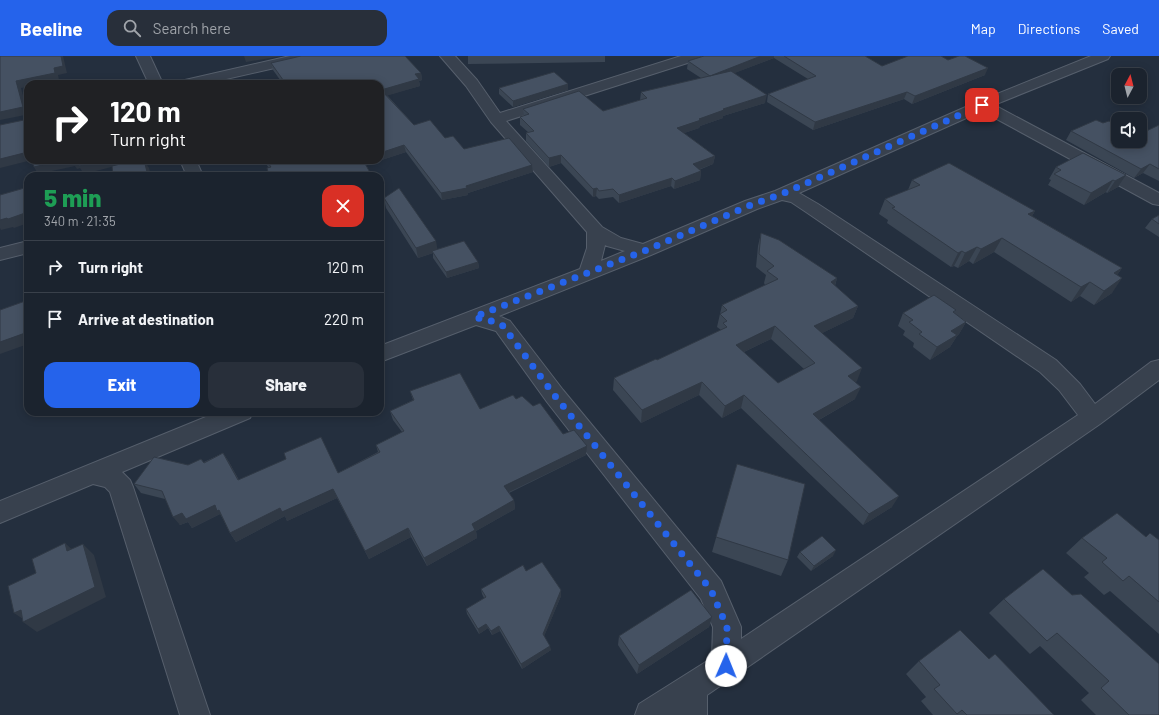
<!DOCTYPE html>
<html lang="en">
<head>
<meta charset="utf-8">
<style>
	:root { --surface:#1b232e; --page:#282f3a; --text:#f1f3f6; --muted:#a0a4aa; --line:#39404a; --accent:#2563eb }
	body { margin:0; font-family:Barlow,sans-serif; background:var(--page); color:var(--text); height:100vh; display:flex; flex-direction:column; font-size:15px; white-space:nowrap }
	* { box-sizing:border-box; margin:0 }
	p { font-size:13px; color:var(--muted) }
	.icon { flex:none; width:22px; height:22px; fill:none; stroke:currentColor; stroke-width:2; stroke-linecap:round; stroke-linejoin:round }
	.map { position:relative; flex:1; overflow:hidden }
	.side { position:absolute; left:24px; top:116px; width:360px; height:244px; display:flex; flex-direction:column; background:var(--surface); border-radius:12px; box-shadow:0 2px 10px #0003,0 0 0 1px var(--line) }
	.side>* { flex:none }
	.guide { position:absolute; left:24px; top:24px; width:360px; height:84px; border-radius:12px; box-shadow:0 2px 10px #0003,0 0 0 1px var(--line); background:#202124; color:#fff; overflow:hidden }
	.needle { width:26px; rotate:7deg }
	.controls { position:absolute; left:1111px; top:12px; display:grid; gap:8px }
	.controls a { display:grid; place-items:center; width:36px; height:36px; border-radius:8px; background:var(--surface); box-shadow:0 2px 10px #0003,0 0 0 1px var(--line); font-size:20px }
	.pin { position:absolute; display:grid; place-items:center; width:34px; height:34px; color:#fff; margin:-17px; border-radius:8px; box-shadow:0 2px 6px #0006 }
	.me { position:absolute; width:44px; margin:-22px; rotate:1deg; stroke-linejoin:round; filter:drop-shadow(0 0 3px #0008) }
	.turn { display:flex; align-items:center; gap:14px; height:84px; padding:0 20px; font-size:18px }
	.turn .icon { width:52px; height:52px; stroke-width:2.5 }
	.turn b { display:block; font-size:28px; line-height:34px }
	.round { display:grid; place-items:center; flex:none; width:42px; height:42px; border-radius:12px; background:var(--page) }
	.headline { display:flex; align-items:center; justify-content:space-between; height:68px; padding:0 20px }
	h1 { font-size:24px; font-weight:800; line-height:30px; color:#1e9e55 }
	.primary-button { display:flex; gap:8px; margin-top:auto; padding:8px 20px }
	.primary-button a { flex:1; height:46px; border-radius:12px; background:var(--accent); color:#fff; font-size:16px; font-weight:800; line-height:46px; text-align:center }
	.primary-button a+a { background:var(--page); color:var(--text) }
	ul { padding:0; list-style:none }
	li { display:flex; align-items:center; gap:12px; height:52px; padding:0 20px; border-top:1px solid var(--line) }
	li div { flex:1 }
	li b { display:block; font-size:15px }
	li em { font-style:normal }
	header { display:flex; align-items:center; gap:24px; box-sizing:border-box; height:56px; padding:0 20px; background:var(--accent); color:#fff }
	header strong { font-size:19px }
	nav { display:flex; gap:22px; margin-inline-start:auto; font-size:14px }
	.search { width:280px; height:36px; background:var(--page); display:flex; align-items:center; gap:10px; box-sizing:border-box; padding:0 14px; border-radius:12px; color:var(--muted); font-size:15px }
	.map>svg:first-child { display:block }
	.lines { fill:none; stroke-linecap:round; stroke-linejoin:round }
	.minor-casing { stroke:#565f6c; stroke-width:2 }
	.minor { fill:#38414e; fill-rule:evenodd }
	.wall { fill:#3b4654; fill-rule:evenodd }
	.shaded-wall { fill:#303945 }
	.building { fill:#455162; stroke:#303945; fill-rule:evenodd }
	.route { stroke:#2563eb; stroke-width:7; stroke-dasharray:0 12.6 }
</style>
</head>
<body>
<header>
<strong>Beeline</strong>
<div class="search"><svg class="icon" aria-label="search" viewBox="0 0 24 24"><circle cx="10" cy="10" r="6"/><path d="M15 15l6 6"/></svg>Search here</div>
<nav><a>Map</a><a>Directions</a><a>Saved</a></nav>
</header>
<div class="map">
<svg width="1159" height="659" viewBox="0 0 1159 659">
	<rect width="100%" height="100%" fill="#242f3e"/>
	<g class="lines">
		<g class="minor-casing">
			<path id="minor" d="M 136,0 L 150,0 L 163,28 L 149,28 Z
				M 290,0 L 316,0 L 314,3 L 204,28 L 178,28 L 180,25 L 185,24 Z
				M 440,0 L 455,0 L 477,24 L 500,57 L 681,0 L 702,0 L 700,3 L 506,65 L 602,171 L 621,182 L 643,188 L 745,145 L 775,135 L 977,46 L 1091,0 L 1110,0 L 1108,3 L 994,49 L 1159,137 L 1159,149 L 1153,148 L 982,55 L 799,137 L 818,148 L 1056,304 L 1080,328 L 1095,348 L 1151,306 L 1159,304 L 1159,324 L 1100,368 L 707,639 L 707,659 L 635,659 L 639,648 L 712,602 L 713,571 L 701,543 L 547,346 L 496,275 L 476,269 L 380,306 L 380,290 L 580,213 L 587,192 L 587,176 L 491,66 L 466,30 ZM 782,144 L 791,146 L 806,156 L 1040,316 L 1059,334 L 1078,359 L 741,583 L 741,571 L 721,525 L 563,334 L 510,265 L 499,260 L 651,199 L 757,153 ZM 605,189 L 607,190 L 625,195 L 601,205 Z
				M 180,104 L 196,104 L 203,120 L 187,120 Z
				M 28,185 L 28,197 L 0,204 L 0,192 Z
				M 218,356 L 253,356 L 250,362 L 122,416 L 130,424 L 133,431 L 210,659 L 180,659 L 110,436 L 105,431 L 93,428 L 0,467 L 0,445 Z"/>
		</g>
		<use href="#minor" class="minor"/>
	</g>
	<path class="wall" d="M 468,0 L 605,0 L 605,6 L 468,8 Z
		M 704,0 L 865,0 L 882,10 L 948,4 L 985,19 L 912,48 L 904,43 L 813,74 L 767,46 L 768,38 L 808,23 L 774,2 L 734,17 L 765,47 L 723,60 L 723,62 L 700,70 L 699,72 L 684,77 L 715,100 L 713,108 L 699,114 L 701,115 L 700,124 L 674,133 L 671,130 L 619,147 L 613,141 L 599,143 L 596,140 L 593,141 L 561,107 L 549,111 L 526,85 L 526,77 L 528,76 L 520,69 L 520,61 L 524,60 L 523,53 L 603,55 L 640,44 L 641,36 L 701,22 L 687,13 L 688,5 Z
		M 271,7 L 421,17 L 422,24 L 419,25 L 420,30 L 387,39 L 414,69 L 445,82 L 464,93 L 532,109 L 533,116 L 468,137 L 468,139 L 442,144 L 406,96 L 366,109 L 372,120 L 269,120 L 269,112 L 263,104 L 380,104 L 380,28 L 283,28 L 273,14 Z
		M 568,28 L 568,34 L 513,51 L 499,38 L 499,32 Z
		M 1103,67 L 1140,85 L 1159,69 L 1159,125 L 1143,117 L 1134,122 L 1066,84 L 1071,75 Z
		M 1056,111 L 1126,119 L 1118,131 L 1107,137 L 1106,136 L 1084,149 L 1048,129 L 1051,124 L 1049,123 Z
		M 912,124 L 1035,155 L 1032,160 L 1122,212 L 1117,219 L 1112,237 L 1094,249 L 1080,240 L 1071,246 L 994,196 L 973,208 L 969,205 L 958,212 L 954,210 L 951,211 L 887,167 L 888,164 L 879,158 L 885,143 L 908,134 Z
		M 384,142 L 437,194 L 478,206 L 479,212 L 447,222 L 433,202 L 433,197 L 418,202 L 386,152 Z
		M 1159,159 L 1159,181 L 1145,172 L 1152,163 Z
		M 761,177 L 837,222 L 835,230 L 858,250 L 853,262 L 822,277 L 857,325 L 855,326 L 855,343 L 819,364 L 892,451 L 863,469 L 741,352 L 722,362 L 699,339 L 641,367 L 613,334 L 614,322 L 657,304 L 721,274 L 717,271 L 722,249 L 765,229 L 764,227 L 766,219 L 756,211 L 758,190 ZM 771,283 L 804,313 L 778,327 L 744,296 Z
		M 956,254 L 954,257 L 966,266 L 959,278 L 957,280 L 950,291 L 930,304 L 913,291 L 914,287 L 903,279 L 905,275 L 898,270 L 903,257 Z
		M 410,335 L 480,353 L 516,343 L 563,378 L 586,399 L 509,437 L 514,444 L 515,453 L 476,475 L 477,482 L 427,510 L 411,481 L 369,503 L 337,442 L 287,465 L 285,460 L 236,486 L 230,477 L 223,463 L 220,458 L 192,472 L 188,466 L 180,469 L 165,443 L 141,437 L 134,428 L 188,409 L 204,406 L 223,397 L 229,406 L 239,424 L 338,417 L 378,396 L 376,389 L 402,376 L 393,364 L 390,355 L 413,344 Z
		M 737,408 L 788,504 L 781,520 L 712,496 Z
		M 1146,481 L 1159,484 L 1159,578 L 1110,535 L 1104,539 L 1084,521 L 1089,517 L 1066,497 L 1082,482 Z
		M 800,496 L 833,500 L 811,515 L 797,501 Z
		M 1043,513 L 1159,659 L 1096,659 L 1081,644 L 1089,637 L 1040,590 L 1030,598 L 989,557 L 1004,543 Z
		M 526,515 L 561,534 L 561,540 L 544,580 L 551,594 L 522,613 L 500,575 L 492,579 L 488,572 L 479,578 L 467,558 L 466,553 L 484,542 L 482,538 L 481,533 Z
		M 712,561 L 709,571 L 637,618 L 618,589 L 619,580 Z
		M 989,603 L 1054,659 L 933,659 L 921,645 L 926,641 L 906,618 L 919,605 Z"/>
	<path class="shaded-wall" d="M 61,0 L 63,0 L 67,17 L 58,19 L 59,24 L 41,28 L 28,28 L 28,31 L 21,32 L 28,59 L 25,59 L 28,63 L 28,67 L 25,59 L 0,64 L 0,56 L 16,25 L 54,12 Z
		M 244,0 L 282,0 L 246,6 Z
		M 761,0 L 774,0 L 774,2 L 709,27 L 710,20 Z
		M 988,12 L 985,19 L 912,48 L 915,40 Z
		M 421,17 L 422,24 L 419,25 L 420,30 L 383,41 L 381,34 L 415,18 Z
		M 568,28 L 568,34 L 513,51 L 513,45 Z
		M 907,36 L 904,43 L 813,74 L 815,66 Z
		M 767,39 L 765,47 L 723,60 L 723,62 L 700,70 L 699,72 L 676,80 L 677,72 L 723,53 Z
		M 404,89 L 406,96 L 364,110 L 362,104 L 380,104 L 380,97 Z
		M 28,96 L 28,104 L 32,104 L 0,112 L 0,103 Z
		M 561,99 L 561,107 L 549,111 L 549,102 Z
		M 715,100 L 713,108 L 692,116 L 693,108 Z
		M 63,104 L 78,105 L 122,104 L 123,108 L 84,118 L 80,112 L 77,113 L 75,110 L 38,118 L 34,111 Z
		M 144,104 L 149,112 L 151,120 L 148,120 Z
		M 1150,108 L 1143,117 L 1134,122 L 1141,113 Z
		M 532,109 L 533,116 L 468,137 L 468,139 L 442,144 L 441,137 Z
		M 701,115 L 700,124 L 674,133 L 675,125 Z
		M 343,116 L 344,120 L 329,120 Z
		M 1126,119 L 1118,131 L 1107,137 L 1115,125 Z
		M 672,122 L 671,130 L 619,147 L 619,139 Z
		M 1113,124 L 1106,136 L 1084,149 L 1091,137 Z
		M 597,132 L 596,140 L 593,141 L 593,133 Z
		M 1035,155 L 1026,170 L 1028,158 Z
		M 28,156 L 28,167 L 14,172 L 13,171 L 1,174 L 0,172 L 0,164 Z
		M 1002,182 L 994,196 L 973,208 L 981,193 Z
		M 436,185 L 438,196 L 432,195 L 433,197 L 418,202 L 416,192 Z
		M 977,191 L 969,205 L 958,212 L 965,197 Z
		M 962,195 L 954,210 L 951,211 L 958,197 Z
		M 478,206 L 479,212 L 447,222 L 446,216 Z
		M 1122,212 L 1112,227 L 1114,217 Z
		M 837,222 L 833,235 L 831,226 Z
		M 1122,222 L 1112,237 L 1094,249 L 1104,235 Z
		M 1090,226 L 1080,240 L 1071,246 L 1081,231 Z
		M 858,250 L 853,262 L 810,283 L 814,270 Z
		M 966,266 L 959,278 L 957,280 L 950,291 L 930,304 L 937,291 L 951,275 Z
		M 775,270 L 771,283 L 733,301 L 736,289 Z
		M 28,276 L 28,288 L 0,298 L 0,286 Z
		M 862,312 L 857,325 L 843,332 L 848,320 Z
		M 702,326 L 699,339 L 641,367 L 642,354 Z
		M 861,331 L 855,343 L 808,370 L 813,358 Z
		M 744,339 L 741,352 L 722,362 L 725,350 Z
		M 166,356 L 172,356 L 167,358 Z
		M 587,390 L 586,399 L 505,438 L 504,430 Z
		M 223,397 L 229,406 L 243,433 Z
		M 333,433 L 337,442 L 287,465 L 285,460 L 236,486 L 230,477 L 280,452 Z
		M 899,440 L 892,451 L 863,469 L 869,458 Z
		M 514,444 L 515,453 L 476,475 L 477,482 L 427,510 L 424,502 L 472,468 Z
		M 215,449 L 219,454 L 224,463 L 220,458 L 192,472 L 188,466 L 180,469 L 173,461 L 182,457 Z
		M 408,472 L 411,481 L 369,503 L 365,495 Z
		M 65,487 L 77,498 L 67,495 Z
		M 83,488 L 94,499 L 106,541 L 37,576 L 23,566 L 26,565 L 14,557 Z
		M 836,494 L 833,500 L 811,515 L 814,510 Z
		M 561,534 L 561,540 L 543,583 L 543,578 Z
		M 712,561 L 709,571 L 637,618 L 639,609 Z
		M 486,568 L 488,572 L 479,578 L 478,573 Z
		M 499,570 L 500,575 L 492,579 L 491,575 Z
		M 550,590 L 551,594 L 522,613 L 521,608 Z"/>
	<path class="building" d="M 0,0 L 61,0 L 63,10 L 54,12 L 55,17 L 16,25 L 23,51 L 0,56 Z
		M 301,0 L 405,0 L 421,17 L 415,18 L 419,23 L 381,34 L 414,69 L 430,64 L 445,82 L 453,80 L 464,93 L 509,82 L 532,109 L 466,130 L 467,132 L 441,137 L 404,89 L 380,97 L 380,28 L 286,28 L 271,7 Z
		M 704,0 L 761,0 L 710,20 L 688,5 Z
		M 784,0 L 865,0 L 882,10 L 908,0 L 941,0 L 948,4 L 959,0 L 965,0 L 988,12 L 915,40 L 907,36 L 815,66 L 768,38 L 816,20 Z
		M 731,15 L 767,39 L 723,53 L 724,54 L 699,63 L 701,64 L 677,72 L 715,100 L 693,108 L 701,115 L 675,125 L 672,122 L 619,139 L 613,133 L 599,135 L 597,132 L 593,133 L 561,99 L 549,102 L 526,77 L 534,75 L 520,61 L 529,58 L 523,53 L 579,35 L 603,55 L 647,42 L 641,36 Z
		M 554,16 L 568,28 L 513,45 L 499,32 Z
		M 25,58 L 27,65 L 28,65 L 28,96 L 0,103 L 0,69 L 24,64 Z
		M 1096,64 L 1103,67 L 1109,65 L 1118,69 L 1118,85 L 1140,85 L 1140,78 L 1159,69 L 1159,113 L 1150,108 L 1141,113 L 1071,75 Z
		M 1083,97 L 1126,119 L 1115,125 L 1113,124 L 1091,137 L 1054,118 L 1061,114 L 1056,111 Z
		M 32,104 L 63,104 L 34,111 Z
		M 72,104 L 105,104 L 79,110 L 78,105 L 73,106 Z
		M 138,104 L 144,104 L 148,120 L 113,120 L 112,110 Z
		M 266,104 L 363,104 L 372,120 L 345,120 L 343,116 L 329,120 L 269,120 L 267,112 L 271,111 Z
		M 949,107 L 1035,155 L 1028,158 L 1122,212 L 1114,217 L 1122,222 L 1104,235 L 1090,226 L 1081,231 L 1002,182 L 981,193 L 977,191 L 965,197 L 962,195 L 958,197 L 892,152 L 895,151 L 885,143 L 920,129 L 912,124 Z
		M 28,131 L 28,156 L 8,163 L 7,162 L 0,164 L 0,139 Z
		M 399,132 L 436,185 L 416,192 L 384,142 Z
		M 1159,159 L 1159,168 L 1152,163 Z
		M 761,177 L 779,184 L 837,222 L 831,226 L 858,250 L 814,270 L 862,312 L 848,320 L 861,331 L 813,358 L 899,440 L 869,458 L 744,339 L 725,350 L 702,326 L 642,354 L 614,322 L 656,303 L 657,304 L 727,271 L 723,267 L 727,265 L 720,258 L 727,254 L 722,249 L 778,223 L 767,215 L 774,210 L 759,198 ZM 775,270 L 815,307 L 778,327 L 736,289 Z
		M 464,185 L 478,206 L 446,216 L 432,195 Z
		M 934,239 L 956,254 L 953,256 L 966,266 L 951,275 L 957,279 L 937,291 L 919,278 L 922,276 L 909,266 L 913,264 L 903,257 Z
		M 28,244 L 28,276 L 0,286 L 0,254 Z
		M 460,317 L 480,353 L 513,339 L 516,343 L 522,340 L 533,350 L 540,347 L 563,378 L 574,374 L 587,390 L 504,430 L 514,444 L 472,468 L 475,474 L 424,502 L 408,472 L 365,495 L 333,433 L 282,456 L 280,452 L 230,477 L 219,454 L 217,455 L 215,449 L 186,463 L 182,457 L 173,461 L 162,435 L 134,428 L 154,401 L 188,409 L 201,403 L 204,407 L 223,397 L 238,424 L 286,403 L 284,397 L 321,381 L 338,417 L 380,396 L 376,389 L 404,375 L 390,355 L 414,344 L 410,335 Z
		M 737,408 L 805,428 L 788,504 L 716,481 Z
		M 1117,457 L 1146,481 L 1150,477 L 1159,484 L 1159,546 L 1129,520 L 1123,525 L 1102,506 L 1107,502 L 1082,482 Z
		M 822,480 L 836,494 L 814,510 L 800,496 Z
		M 65,487 L 67,495 L 83,488 L 95,531 L 23,566 L 21,554 L 14,557 L 8,530 L 36,517 L 32,503 Z
		M 542,506 L 561,534 L 543,578 L 550,590 L 521,608 L 499,570 L 491,575 L 486,568 L 478,573 L 466,553 L 486,541 L 481,533 L 523,509 L 526,515 Z
		M 1043,513 L 1072,539 L 1081,538 L 1159,608 L 1159,659 L 1129,659 L 1101,632 L 1109,625 L 1057,577 L 1047,585 L 1004,543 Z
		M 691,534 L 712,561 L 639,609 L 619,580 Z
		M 960,574 L 989,603 L 995,598 L 1054,659 L 967,659 L 962,654 L 957,658 L 934,633 L 940,629 L 919,605 Z"/>
	<g class="lines">
		<path class="route" d="M 726,610 L 727,571 L 711,534 L 555,340 L 503,270 L 496,266 L 474,261 L 644,195 L 751,149 L 782,138 L 982,49"/>
	</g>
</svg>
<div class="controls">
<a><svg class="needle" viewBox="-14 -14 28 28"><path d="M0-13l5 13h-10z" fill="#e53935"/><path d="M0 13l5-13h-10z" fill="#a0a4aa"/></svg></a>
<a><svg class="icon" aria-label="sound" viewBox="0 0 24 24"><path d="M4 9h4l5-4v14l-5-4H4zM17 9q2 3 0 6"/></svg></a>
</div>
<div class="pin" style="left:982px;top:49px;background:#d93025"><svg class="icon" aria-label="arrive" viewBox="0 0 24 24"><path d="M6 21V4h12l-3 4 3 4H6"/></svg></div>
<svg class="me" style="left:726px;top:610px" viewBox="-20 -20 40 40"><circle r="19" fill="#fff"/><path d="M0-13L10 11 0 6-10 11z" fill="#2563eb"/></svg>
<div class="guide">
<div class="turn"><svg class="icon" aria-label="right" viewBox="0 0 24 24"><path d="M7 20v-9h11M14 6l5 5-5 5"/></svg><div><b>120 m</b>Turn right</div></div>
</div>
<section class="side">
<div class="headline"><div><h1>5 min</h1><p>340 m · 21:35</p></div><a class="round" style="background:#d93025;color:#fff"><svg class="icon" aria-label="close" viewBox="0 0 24 24"><path d="M6 6l12 12M18 6L6 18"/></svg></a></div>
<ul>
<li><svg class="icon" aria-label="right" viewBox="0 0 24 24"><path d="M7 20v-9h11M14 6l5 5-5 5"/></svg><div><b>Turn right</b></div><em>120 m</em></li>
<li><svg class="icon" aria-label="arrive" viewBox="0 0 24 24"><path d="M6 21V4h12l-3 4 3 4H6"/></svg><div><b>Arrive at destination</b></div><em>220 m</em></li>
</ul>
<div class="primary-button"><a>Exit</a><a>Share</a></div>
</section>
</div>
</body>
</html>
